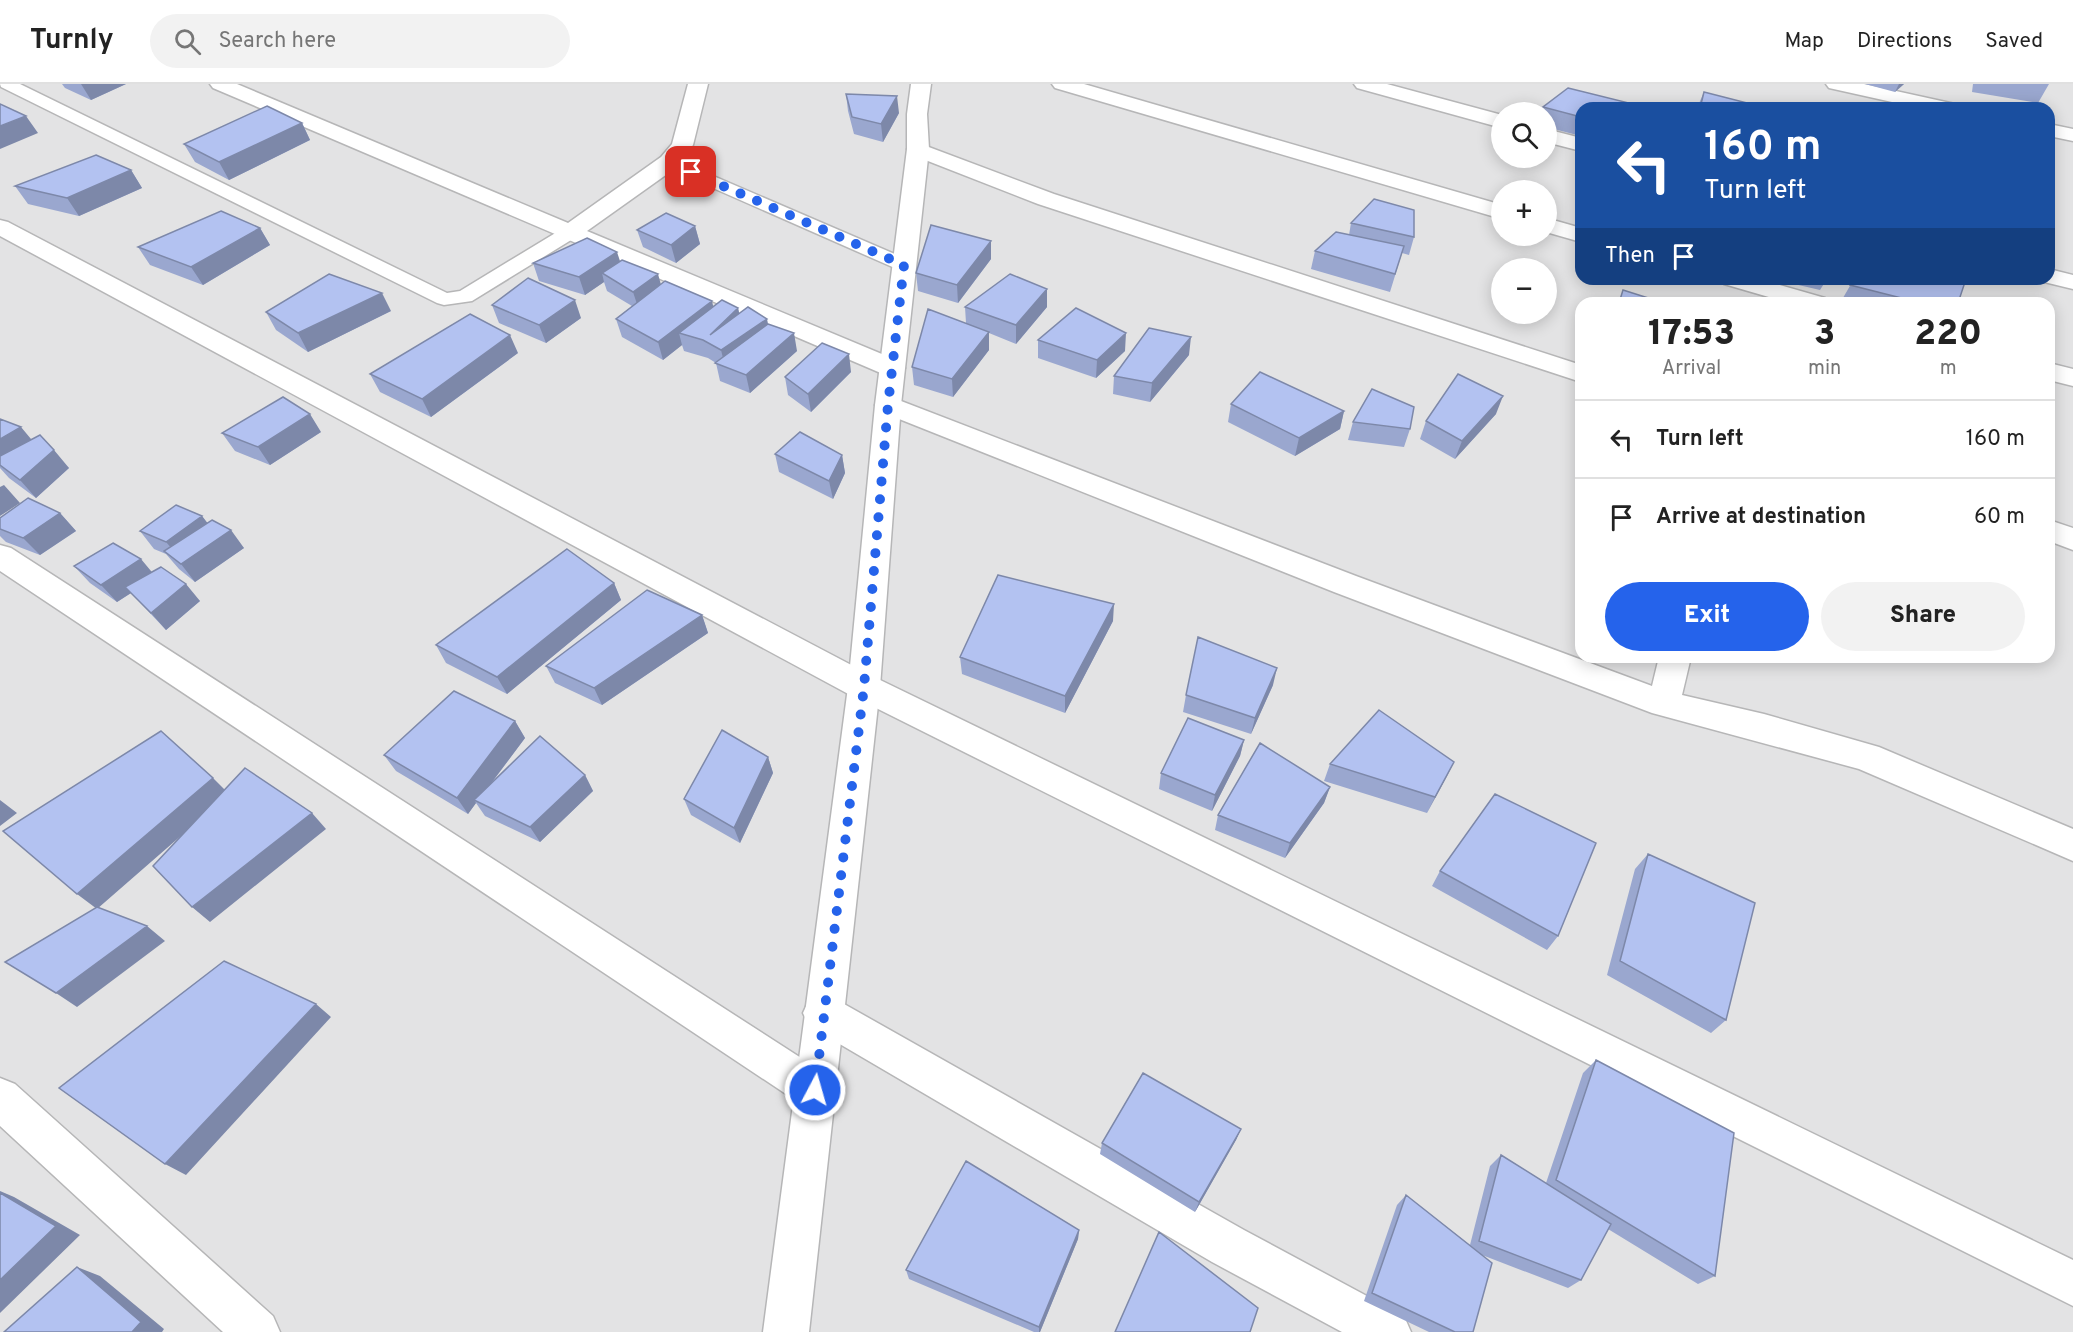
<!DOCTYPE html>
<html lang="en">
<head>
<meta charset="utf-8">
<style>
	:root { --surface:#fff; --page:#f2f2f2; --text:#222; --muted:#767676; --line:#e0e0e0; --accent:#2563eb }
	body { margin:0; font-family:Overpass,sans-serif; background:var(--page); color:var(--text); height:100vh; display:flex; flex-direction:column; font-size:22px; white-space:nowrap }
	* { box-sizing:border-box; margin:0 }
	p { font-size:20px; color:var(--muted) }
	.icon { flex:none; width:33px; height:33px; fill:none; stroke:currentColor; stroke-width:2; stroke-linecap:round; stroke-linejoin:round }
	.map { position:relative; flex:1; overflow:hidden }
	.sheet { position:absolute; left:1575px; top:213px; width:480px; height:366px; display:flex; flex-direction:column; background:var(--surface); border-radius:18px; box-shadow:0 3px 15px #0003 }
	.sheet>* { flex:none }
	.banner { position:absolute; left:1575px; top:18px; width:480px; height:183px; border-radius:18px; box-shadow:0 3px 15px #0003; background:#1a4fa0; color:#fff; overflow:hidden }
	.fabs { position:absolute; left:1491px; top:18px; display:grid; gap:12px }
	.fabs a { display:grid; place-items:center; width:66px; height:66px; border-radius:50%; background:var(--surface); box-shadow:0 3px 15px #0003; font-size:30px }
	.pin { position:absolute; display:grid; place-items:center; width:51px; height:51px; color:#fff; margin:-26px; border-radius:12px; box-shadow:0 3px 9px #0006 }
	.me { position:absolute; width:66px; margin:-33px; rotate:6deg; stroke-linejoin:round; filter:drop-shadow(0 0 4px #0008) }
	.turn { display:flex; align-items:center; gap:21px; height:126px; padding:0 30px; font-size:27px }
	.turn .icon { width:78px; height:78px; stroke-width:2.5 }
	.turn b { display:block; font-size:42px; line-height:51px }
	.then { display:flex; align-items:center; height:57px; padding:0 30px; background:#0003; gap:12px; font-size:22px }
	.eta { display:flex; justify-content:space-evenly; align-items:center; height:102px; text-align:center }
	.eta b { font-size:36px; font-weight:800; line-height:42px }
	.primary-button { display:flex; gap:12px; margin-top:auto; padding:12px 30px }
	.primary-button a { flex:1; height:69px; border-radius:36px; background:var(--accent); color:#fff; font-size:24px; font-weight:800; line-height:69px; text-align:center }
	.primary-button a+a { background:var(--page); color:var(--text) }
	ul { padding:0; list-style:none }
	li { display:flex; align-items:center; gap:18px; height:78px; padding:0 30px; border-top:2px solid var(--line) }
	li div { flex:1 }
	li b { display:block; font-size:22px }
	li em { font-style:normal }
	header { display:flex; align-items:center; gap:36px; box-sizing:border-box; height:84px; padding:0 30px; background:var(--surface); border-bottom:2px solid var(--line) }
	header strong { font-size:28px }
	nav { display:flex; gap:33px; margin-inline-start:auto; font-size:21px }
	.search { width:420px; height:54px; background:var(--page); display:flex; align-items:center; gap:15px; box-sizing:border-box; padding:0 21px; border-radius:33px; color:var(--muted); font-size:22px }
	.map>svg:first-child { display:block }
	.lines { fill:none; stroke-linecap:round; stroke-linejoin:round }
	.lane-casing { stroke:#b6b6b7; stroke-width:3 }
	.street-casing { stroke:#b6b6b7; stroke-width:3 }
	.secondary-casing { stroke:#b6b6b7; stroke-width:3 }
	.lane { fill:#fff; fill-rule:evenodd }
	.street { fill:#fff; fill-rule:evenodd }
	.secondary { fill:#fff; fill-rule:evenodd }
	.wall { fill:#9aa7cf }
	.shaded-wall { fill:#7d88a9 }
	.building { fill:#b3c2f1; stroke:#7d88a9; stroke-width:1.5 }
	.route { stroke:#2563eb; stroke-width:10; stroke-dasharray:0 18 }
</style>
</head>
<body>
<header>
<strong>Turnly</strong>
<div class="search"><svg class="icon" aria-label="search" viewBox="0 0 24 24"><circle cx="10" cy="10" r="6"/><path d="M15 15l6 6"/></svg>Search here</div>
<nav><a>Map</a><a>Directions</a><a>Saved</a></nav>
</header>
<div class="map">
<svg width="2073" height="1248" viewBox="0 0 2073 1248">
	<rect width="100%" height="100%" fill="#e3e3e4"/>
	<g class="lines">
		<g class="lane-casing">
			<path id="lane" d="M 0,0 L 20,0 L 447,209 L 460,207 L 562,145 L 576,145 L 578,149 L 576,153 L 472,217 L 444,221 L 437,219 L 1,3 Z
				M 669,73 L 911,177 L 914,181 L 911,185 L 897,185 L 663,82 L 660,78 L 663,74 Z"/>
		</g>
		<g class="street-casing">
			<path id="street" d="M 210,0 L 237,0 L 568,139 L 661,73 L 672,60 L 688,0 L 708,0 L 693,61 L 677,83 L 587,147 L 901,278 L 905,284 L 901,290 L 892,292 L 883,290 L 213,4 Z
				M 1052,0 L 1084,0 L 1502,121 L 1502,135 L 1055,4 Z
				M 1354,0 L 1387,0 L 1502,31 L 1502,44 L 1357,4 Z
				M 1826,0 L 1864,0 L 1955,20 L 1958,24 L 1919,24 L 1829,4 Z
				M 2049,40 L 2073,45 L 2073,57 L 2049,52 Z
				M 1546,45 L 1581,54 L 1581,67 L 1546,58 Z
				M 918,59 L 1054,110 L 1581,281 L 1581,298 L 1038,120 L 910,70 L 907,65 L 910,60 Z
				M 1546,134 L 1581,144 L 1581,158 L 1546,148 Z
				M 0,136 L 8,138 L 876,594 L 2073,1176 L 2073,1222 L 852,612 L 0,152 Z
				M 2049,185 L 2073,191 L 2073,205 L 2040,197 L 2039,195 L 2049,195 Z
				M 1721,195 L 1759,195 L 1825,214 L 1828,219 L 1789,219 L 1724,200 Z
				M 2049,279 L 2073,285 L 2073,302 L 2049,296 Z
				M 888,312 L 1356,492 L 1652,602 L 1659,573 L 1691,573 L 1682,611 L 1764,630 L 1879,663 L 2073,745 L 2073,777 L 1859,685 L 1652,629 L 1334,508 L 879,327 L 875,321 L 879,315 Z
				M 2049,436 L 2073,444 L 2073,466 L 2049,457 Z
				M 0,461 L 11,464 L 829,992 L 835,1006 L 829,1020 L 815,1026 L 801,1020 L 0,487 Z
				M 823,910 L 837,916 L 1244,1146 L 1404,1232 L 1411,1248 L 1342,1248 L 1212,1178 L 809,942 L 803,929 L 809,916 Z
				M 0,994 L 15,1000 L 273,1232 L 280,1248 L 223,1248 L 0,1042 Z"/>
		</g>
		<g class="secondary-casing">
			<path id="secondary" d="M 911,0 L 931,0 L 927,30 L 929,65 L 901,321 L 880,603 L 809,1248 L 763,1248 L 848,603 L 875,321 L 907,65 L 907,30 Z"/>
		</g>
		<use href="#lane" class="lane"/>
		<use href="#street" class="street"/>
		<use href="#secondary" class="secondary"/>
	</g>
	<path class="wall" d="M 62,0 L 126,0 L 91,16 L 65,4 Z
		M 1865,0 L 1904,0 L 1895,8 Z
		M 1973,0 L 2049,0 L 2038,19 L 1972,8 Z
		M 1704,8 L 1754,24 L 1697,24 Z
		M 846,10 L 899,29 L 883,58 L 854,50 L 848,27 Z
		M 1543,23 L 1581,24 L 1581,52 L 1546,43 L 1546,28 L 1541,28 Z
		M 302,39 L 310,56 L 229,96 L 195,78 L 184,60 Z
		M 131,86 L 142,104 L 79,132 L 28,120 L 15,102 Z
		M 1351,139 L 1414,153 L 1409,171 L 1402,169 L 1390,208 L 1311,185 L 1315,167 L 1349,151 Z
		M 695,142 L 700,160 L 676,179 L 643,163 L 637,146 Z
		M 260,144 L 270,161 L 203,201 L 150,181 L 138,163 Z
		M 991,175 L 958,219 L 918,207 L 916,189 Z
		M 620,177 L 661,200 L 713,223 L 738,224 L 739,229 L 768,240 L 797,267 L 750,309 L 720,297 L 716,279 L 708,274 L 684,267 L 682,261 L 663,276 L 622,253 L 616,235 L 632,222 L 607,207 L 604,198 L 585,211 L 539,197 L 533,179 Z
		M 1773,195 L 1827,195 L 1820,206 Z
		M 1854,195 L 1958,219 L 1840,219 Z
		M 492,221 L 581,234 L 546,259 L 499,239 Z
		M 965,223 L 1047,223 L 1016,260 L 989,249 L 989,266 L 953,313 L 914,301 L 912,283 L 966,239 Z
		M 391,227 L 308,268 L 276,246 L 266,228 Z
		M 1038,256 L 1125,267 L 1096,294 L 1038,274 Z
		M 518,269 L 431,333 L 380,308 L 370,290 Z
		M 1189,271 L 1150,318 L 1113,310 L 1114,292 Z
		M 851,288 L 811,328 L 788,311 L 785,293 Z
		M 1231,320 L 1344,327 L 1340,345 L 1295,372 L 1228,338 Z
		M 1496,330 L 1455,375 L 1420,355 L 1426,337 Z
		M 0,335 L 32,356 L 69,384 L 36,414 L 9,394 L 0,384 Z
		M 1353,338 L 1410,345 L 1404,363 L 1348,356 Z
		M 321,348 L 270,381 L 235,367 L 222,349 Z
		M 775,370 L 842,371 L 845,389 L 833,415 L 779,388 Z
		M 60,429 L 76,447 L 40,471 L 6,458 L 0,452 L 0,434 Z
		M 202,432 L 207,439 L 244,464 L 195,498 L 179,485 L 166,470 L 154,465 L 140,447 Z
		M 74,482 L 152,489 L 200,517 L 166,546 L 131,509 L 117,518 L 90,499 Z
		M 614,499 L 621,516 L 507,610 L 446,579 L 436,561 Z
		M 702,531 L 708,549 L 602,621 L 555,599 L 546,582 Z
		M 1113,537 L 1065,629 L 962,590 L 960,573 Z
		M 1273,601 L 1251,650 L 1183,628 L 1186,611 Z
		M 515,637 L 525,654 L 490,701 L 585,691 L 593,707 L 540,758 L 485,732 L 476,719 L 468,730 L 396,687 L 384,671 Z
		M 1244,656 L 1240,672 L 1212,727 L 1159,705 L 1161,689 Z
		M 768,673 L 773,689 L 740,759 L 691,731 L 684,715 Z
		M 1454,678 L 1427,729 L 1324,697 L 1330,680 Z
		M 1330,703 L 1324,719 L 1285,774 L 1215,746 L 1218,731 Z
		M 1648,770 L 1726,936 L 1711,949 L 1607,891 L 1635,785 Z
		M 1440,787 L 1558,852 L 1547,866 L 1432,802 Z
		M 1596,976 L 1715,1192 L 1698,1200 L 1608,1145 L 1581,1196 L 1568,1204 L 1482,1171 L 1473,1248 L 1429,1248 L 1364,1217 L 1397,1121 L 1406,1111 L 1470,1161 L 1490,1082 L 1501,1071 L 1546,1099 L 1583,989 Z
		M 1241,1045 L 1236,1056 L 1195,1128 L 1100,1070 L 1102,1059 Z
		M 1079,1146 L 1078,1155 L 1040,1248 L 1034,1248 L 909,1195 L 906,1186 Z"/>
	<path class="shaded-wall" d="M 81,0 L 126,0 L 91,16 Z
		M 1899,0 L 1904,0 L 1895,8 Z
		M 897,12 L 899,29 L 883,58 L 881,40 Z
		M 26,32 L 38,49 L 0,65 L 0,42 Z
		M 302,39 L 310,56 L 229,96 L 219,78 Z
		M 131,86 L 142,104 L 79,132 L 67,114 Z
		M 695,142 L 700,160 L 676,179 L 671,161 Z
		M 260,144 L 270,161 L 203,201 L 191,183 Z
		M 991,157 L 991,175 L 958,219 L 957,201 Z
		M 617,168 L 623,186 L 602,189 L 604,198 L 585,211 L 579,193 Z
		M 658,190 L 663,208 L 639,226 L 633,208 Z
		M 1047,205 L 1047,223 L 1016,260 L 1016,241 Z
		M 382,209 L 391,227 L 308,268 L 298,249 Z
		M 575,216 L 581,234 L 546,259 L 539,241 Z
		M 712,217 L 716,235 L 679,249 L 682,261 L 663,276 L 658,258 Z
		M 738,224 L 742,242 L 710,251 Z
		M 767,235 L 771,254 L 725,282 L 721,266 Z
		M 989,248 L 989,266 L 953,313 L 952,295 Z
		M 794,249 L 797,267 L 750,309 L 746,291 Z
		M 1126,249 L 1125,267 L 1096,294 L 1097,276 Z
		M 510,251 L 518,269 L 431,333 L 422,315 Z
		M 1191,253 L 1189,271 L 1150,318 L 1152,299 Z
		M 849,270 L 851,288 L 811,328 L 808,310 Z
		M 1503,312 L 1496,330 L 1455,375 L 1462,357 Z
		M 1344,327 L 1340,345 L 1295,372 L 1299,354 Z
		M 310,330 L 321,348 L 270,381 L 258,363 Z
		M 21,343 L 36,361 L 0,381 L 0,355 Z
		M 54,366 L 69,384 L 36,414 L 20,396 Z
		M 842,371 L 845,389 L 833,415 L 829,397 Z
		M 4,401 L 20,419 L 0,432 L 0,403 Z
		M 60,429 L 76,447 L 40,471 L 23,454 Z
		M 202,432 L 216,450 L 181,475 L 166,458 Z
		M 231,446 L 244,464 L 195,498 L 181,480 Z
		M 141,475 L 156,493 L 125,503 L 131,509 L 117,518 L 101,501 Z
		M 614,499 L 621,516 L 507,610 L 497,593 Z
		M 186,500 L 200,517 L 166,546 L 151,529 Z
		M 1114,520 L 1113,537 L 1065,629 L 1065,612 Z
		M 702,531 L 708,549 L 602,621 L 594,604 Z
		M 1277,584 L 1273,601 L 1251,650 L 1255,634 Z
		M 515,637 L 525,654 L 477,718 L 474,716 L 476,719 L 468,730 L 457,714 Z
		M 1244,656 L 1240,672 L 1212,727 L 1215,711 Z
		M 768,673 L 773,689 L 740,759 L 734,744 Z
		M 1454,678 L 1446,694 L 1427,729 L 1435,713 Z
		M 585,691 L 593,707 L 540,758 L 530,743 Z
		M 213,694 L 229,710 L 97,825 L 77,810 Z
		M 1330,703 L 1324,719 L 1285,774 L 1290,759 Z
		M 0,716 L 17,729 L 0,742 Z
		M 312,729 L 326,745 L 210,838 L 192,823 Z
		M 147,842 L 165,857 L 77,923 L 56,909 Z
		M 316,920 L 331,933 L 186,1091 L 165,1080 Z
		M 1241,1045 L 1236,1056 L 1195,1128 L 1199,1118 Z
		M 0,1107 L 14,1113 L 80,1151 L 0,1229 Z
		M 1079,1146 L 1078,1155 L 1040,1248 L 1039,1248 L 1039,1243 Z
		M 77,1183 L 100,1192 L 164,1245 L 162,1248 L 132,1248 Z"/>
	<path class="building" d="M 1568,4 L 1641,22 L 1641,24 L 1581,24 L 1581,33 L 1543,23 Z
		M 1704,8 L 1755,21 L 1754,24 L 1700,24 Z
		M 846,10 L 897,12 L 881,40 L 852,33 Z
		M 0,20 L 26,32 L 0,42 Z
		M 267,22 L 302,39 L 219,78 L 184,60 Z
		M 96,71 L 131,86 L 67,114 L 15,102 Z
		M 1374,115 L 1414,126 L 1414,153 L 1351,139 Z
		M 221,127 L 260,144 L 191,183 L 138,163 Z
		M 666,129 L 695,142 L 671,161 L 637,146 Z
		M 931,141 L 991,157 L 957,201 L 916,189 Z
		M 1336,148 L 1404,162 L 1395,190 L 1315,167 Z
		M 587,154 L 617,168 L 579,193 L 533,179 Z
		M 622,176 L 658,190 L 633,208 L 602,189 Z
		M 329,190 L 382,209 L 298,249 L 266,228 Z
		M 1010,190 L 1047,205 L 1016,241 L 965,223 Z
		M 528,194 L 575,216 L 539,241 L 492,221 Z
		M 1854,195 L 1966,195 L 1958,219 L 1921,219 L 1850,201 Z
		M 665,197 L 712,217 L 658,258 L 616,235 Z
		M 1623,206 L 1664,219 L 1619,219 Z
		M 722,216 L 738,224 L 710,251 L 748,223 L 767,235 L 721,266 L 703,256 L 679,249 Z
		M 1076,224 L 1126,249 L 1097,276 L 1038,256 Z
		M 928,225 L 989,248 L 952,295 L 912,283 Z
		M 470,230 L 510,251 L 422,315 L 370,290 Z
		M 768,240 L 794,249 L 746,291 L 715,279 Z
		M 1149,244 L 1191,253 L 1152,299 L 1114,292 Z
		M 822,259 L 849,270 L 808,310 L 785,293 Z
		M 1260,288 L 1344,327 L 1299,354 L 1231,320 Z
		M 1458,290 L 1503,312 L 1462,357 L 1426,337 Z
		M 1372,305 L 1414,323 L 1410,345 L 1353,338 Z
		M 283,313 L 310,330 L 258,363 L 222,349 Z
		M 0,335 L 21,343 L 0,355 Z
		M 800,348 L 842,371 L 829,397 L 775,370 Z
		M 40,351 L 54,366 L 20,396 L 0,381 L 0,372 Z
		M 28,414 L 60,429 L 23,454 L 0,445 L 0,434 Z
		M 176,421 L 202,432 L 166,458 L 140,447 Z
		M 212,436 L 231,446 L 181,480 L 164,467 Z
		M 113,459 L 141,475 L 101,501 L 74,482 Z
		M 567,465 L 614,499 L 497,593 L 436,561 Z
		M 161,483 L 186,500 L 151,529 L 125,503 Z
		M 998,491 L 1114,520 L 1065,612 L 960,573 Z
		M 647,506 L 702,531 L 594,604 L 546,582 Z
		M 1198,553 L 1277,584 L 1255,634 L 1186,611 Z
		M 454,607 L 515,637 L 457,714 L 384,671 Z
		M 1379,626 L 1454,678 L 1435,713 L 1330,680 Z
		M 1188,634 L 1244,656 L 1215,711 L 1161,689 Z
		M 722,646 L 768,673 L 734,744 L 684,715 Z
		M 161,647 L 213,694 L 77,810 L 3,747 Z
		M 540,652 L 585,691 L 530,743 L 474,716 Z
		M 1260,659 L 1330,703 L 1290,759 L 1218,731 Z
		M 245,684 L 312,729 L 192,823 L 153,782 Z
		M 1495,710 L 1596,759 L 1558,852 L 1440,787 Z
		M 1648,770 L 1755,819 L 1726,936 L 1620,877 Z
		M 97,823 L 147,842 L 56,909 L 5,878 Z
		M 224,877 L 316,920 L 165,1080 L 59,1004 Z
		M 1596,976 L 1734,1049 L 1715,1192 L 1556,1096 Z
		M 1143,989 L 1241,1045 L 1199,1118 L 1102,1059 Z
		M 1501,1071 L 1611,1140 L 1581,1196 L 1479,1157 Z
		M 966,1077 L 1079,1146 L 1039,1243 L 906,1186 Z
		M 0,1109 L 56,1142 L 0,1196 Z
		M 1406,1111 L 1492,1179 L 1473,1248 L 1455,1248 L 1372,1209 Z
		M 1159,1148 L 1258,1224 L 1250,1248 L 1115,1248 Z
		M 77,1183 L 141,1238 L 132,1248 L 4,1248 Z"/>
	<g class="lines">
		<path class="route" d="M 691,88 L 904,181 L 888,321 L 864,603 L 815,1006"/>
	</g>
</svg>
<div class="fabs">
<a><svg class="icon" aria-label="search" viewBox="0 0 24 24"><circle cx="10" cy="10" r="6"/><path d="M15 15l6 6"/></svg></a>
<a>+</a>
<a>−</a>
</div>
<div class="pin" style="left:691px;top:88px;background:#d93025"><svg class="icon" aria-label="arrive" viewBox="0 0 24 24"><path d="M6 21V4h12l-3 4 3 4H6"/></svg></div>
<svg class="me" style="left:815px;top:1006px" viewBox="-20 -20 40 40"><circle r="17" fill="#2563eb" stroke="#fff" stroke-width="3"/><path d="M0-11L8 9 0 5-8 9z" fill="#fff"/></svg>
<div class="banner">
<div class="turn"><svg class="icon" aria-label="left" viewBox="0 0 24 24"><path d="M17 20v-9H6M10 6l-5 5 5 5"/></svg><div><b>160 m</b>Turn left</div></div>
<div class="then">Then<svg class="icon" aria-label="arrive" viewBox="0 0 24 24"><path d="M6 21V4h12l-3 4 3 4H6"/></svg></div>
</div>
<section class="sheet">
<div class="eta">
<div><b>17:53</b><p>Arrival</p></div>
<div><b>3</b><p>min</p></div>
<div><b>220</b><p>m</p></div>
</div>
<ul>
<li><svg class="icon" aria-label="left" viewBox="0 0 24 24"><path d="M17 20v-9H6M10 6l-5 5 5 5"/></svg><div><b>Turn left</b></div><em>160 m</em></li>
<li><svg class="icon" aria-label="arrive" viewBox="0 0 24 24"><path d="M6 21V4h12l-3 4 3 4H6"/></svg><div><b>Arrive at destination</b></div><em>60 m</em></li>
</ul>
<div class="primary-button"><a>Exit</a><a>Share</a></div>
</section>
</div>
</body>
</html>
